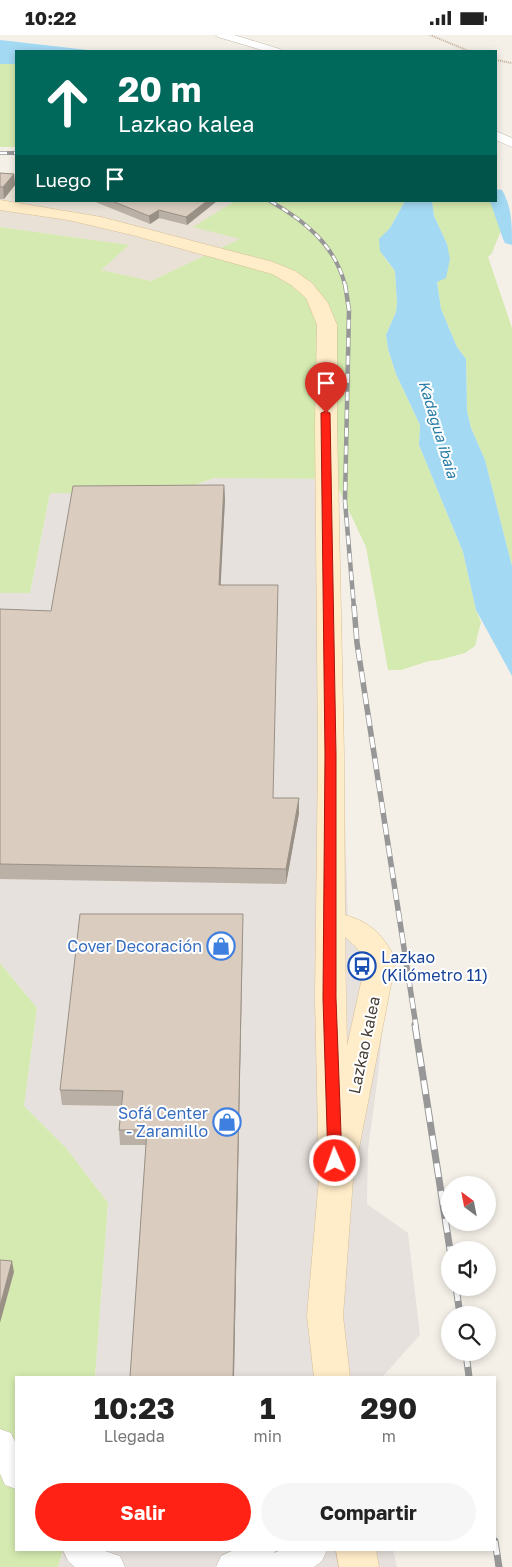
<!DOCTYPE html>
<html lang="es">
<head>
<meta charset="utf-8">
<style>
	:root { --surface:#fff; --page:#f6f6f6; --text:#222; --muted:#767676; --accent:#ff2215 }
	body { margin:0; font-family:"Golos Text",sans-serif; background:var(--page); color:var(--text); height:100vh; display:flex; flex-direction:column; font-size:19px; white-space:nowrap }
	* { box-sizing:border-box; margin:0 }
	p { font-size:16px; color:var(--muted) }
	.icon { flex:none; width:28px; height:28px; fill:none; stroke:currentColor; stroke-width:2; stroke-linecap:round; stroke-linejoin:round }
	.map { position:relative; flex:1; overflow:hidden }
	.side { position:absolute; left:15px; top:1341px; width:481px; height:175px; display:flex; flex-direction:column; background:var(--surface); border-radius:0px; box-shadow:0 2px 8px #0003 }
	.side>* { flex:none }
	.guide { position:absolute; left:15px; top:15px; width:482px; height:152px; border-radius:0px; box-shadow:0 2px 8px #0003; background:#00695c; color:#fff; overflow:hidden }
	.needle { width:32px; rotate:328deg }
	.controls { position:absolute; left:441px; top:1141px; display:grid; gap:10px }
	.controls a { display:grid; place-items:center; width:55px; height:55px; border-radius:50%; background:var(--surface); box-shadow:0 2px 8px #0003; font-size:25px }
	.pin { position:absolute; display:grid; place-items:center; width:42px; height:42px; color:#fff; margin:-51px -21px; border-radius:50% 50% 50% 0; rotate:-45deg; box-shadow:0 0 5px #0007 }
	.pin .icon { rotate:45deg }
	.me { position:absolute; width:55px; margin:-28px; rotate:358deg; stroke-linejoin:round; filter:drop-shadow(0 0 4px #0008) }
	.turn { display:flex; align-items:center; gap:18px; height:105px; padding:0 20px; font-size:22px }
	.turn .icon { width:65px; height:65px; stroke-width:2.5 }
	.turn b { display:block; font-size:35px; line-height:42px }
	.then { display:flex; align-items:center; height:48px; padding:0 20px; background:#0003; gap:10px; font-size:19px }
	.eta { display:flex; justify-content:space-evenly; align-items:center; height:85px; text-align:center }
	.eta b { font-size:30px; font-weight:700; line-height:35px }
	.primary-button { display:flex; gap:10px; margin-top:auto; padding:10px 20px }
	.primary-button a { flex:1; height:58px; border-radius:30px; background:var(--accent); color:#fff; font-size:20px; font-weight:700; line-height:58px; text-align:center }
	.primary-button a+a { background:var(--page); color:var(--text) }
	.status { display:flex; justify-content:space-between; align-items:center; height:35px; padding:0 25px; background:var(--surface); direction:ltr }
	.status svg { height:14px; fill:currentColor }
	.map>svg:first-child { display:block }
	.residential { fill:#e9e1d6 }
	.industrial { fill:#e7e1dd }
	.green { fill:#d5eab0 }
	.water { fill:#a3d9f3 }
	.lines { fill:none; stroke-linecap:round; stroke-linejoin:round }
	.canal { fill:#a3d9f3; fill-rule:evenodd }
	.street-casing { stroke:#c3baad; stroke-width:1 }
	.secondary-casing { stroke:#d6bf97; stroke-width:1 }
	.path { stroke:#c3b19b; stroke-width:2; stroke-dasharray:1 1; stroke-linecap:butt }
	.street { fill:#fff; fill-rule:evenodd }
	.secondary { fill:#ffecc8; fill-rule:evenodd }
	.rail-far3-casing { stroke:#979797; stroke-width:4 }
	.rail-far2-casing { stroke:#979797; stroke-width:4.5 }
	.rail-far1-casing { stroke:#979797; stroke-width:5.5 }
	.rail-casing { stroke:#979797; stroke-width:7 }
	.rail-far3 { stroke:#fff; stroke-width:2.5; stroke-dasharray:7; stroke-linecap:butt }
	.rail-far2 { stroke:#fff; stroke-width:3; stroke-dasharray:9; stroke-linecap:butt }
	.rail-far1 { stroke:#fff; stroke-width:4; stroke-dasharray:11; stroke-linecap:butt }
	.rail { stroke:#fff; stroke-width:5; stroke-dasharray:14; stroke-linecap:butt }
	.wall { fill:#bbb0a5 }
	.shaded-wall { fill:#999086 }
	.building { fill:#dacdc0; stroke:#999086 }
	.route { fill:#ff2215; stroke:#a6160e }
	.labels { text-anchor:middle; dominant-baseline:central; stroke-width:4; stroke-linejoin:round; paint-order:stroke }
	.far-water-label { font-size:15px; font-style:italic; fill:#297ea7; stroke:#fff }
	.shop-label { font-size:16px; fill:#366cbe; stroke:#fff; text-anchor:end }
	.transit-label { font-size:16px; fill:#164399; stroke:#fff; text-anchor:start }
	.street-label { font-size:16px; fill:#484036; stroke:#fff }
</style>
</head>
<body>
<div class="status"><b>10:22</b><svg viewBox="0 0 49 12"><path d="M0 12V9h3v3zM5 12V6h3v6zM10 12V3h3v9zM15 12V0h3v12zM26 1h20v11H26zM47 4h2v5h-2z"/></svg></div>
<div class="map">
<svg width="512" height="1532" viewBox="0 0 512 1532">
	<rect width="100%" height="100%" fill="#f4f0e8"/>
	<path class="residential" d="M 0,138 L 16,139 L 16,166 L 235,166 L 194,192 L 241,204 L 151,246 L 100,235 L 128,210 L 0,192 Z"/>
	<path class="industrial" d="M 214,443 L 335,444 L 348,886 L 389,931 L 377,1048 L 368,1115 L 367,1169 L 408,1198 L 420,1300 L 384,1340 L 384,1342 L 95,1342 L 108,1168 L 67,1114 L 24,1071 L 37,973 L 0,928 L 0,558 L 30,558 L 50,458 L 174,458 Z
		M 63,1515 L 393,1515 L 397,1532 L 58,1532 Z"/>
	<path class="green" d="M 0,29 L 16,29 L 16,112 L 0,112 Z
		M 235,166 L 405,166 L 390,193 L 380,204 L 384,222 L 395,236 L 397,268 L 396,277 L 386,300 L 388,314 L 396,339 L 420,390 L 419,410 L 463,517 L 476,575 L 481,587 L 475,611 L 465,618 L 439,625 L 429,626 L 401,635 L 388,635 L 366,512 L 334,444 L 214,443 L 174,458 L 50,458 L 30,558 L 0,558 L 0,192 L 129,210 L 101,235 L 151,246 L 240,204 L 193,192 Z
		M 432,166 L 492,166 L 502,193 L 492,218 L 488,222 L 512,293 L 512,531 L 485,425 L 471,393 L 467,376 L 466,324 L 457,312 L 441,274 L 437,247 L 447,209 L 434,181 Z
		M 0,928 L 37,973 L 24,1071 L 67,1114 L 108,1168 L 95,1342 L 16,1342 L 16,1515 L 63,1515 L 58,1532 L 0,1532 Z"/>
	<path class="water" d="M 0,5 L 97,16 L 16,16 L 16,29 L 0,29 Z
		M 405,166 L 432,166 L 434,181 L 447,209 L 450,224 L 446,243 L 437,247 L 441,274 L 457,312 L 466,324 L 467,376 L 471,393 L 485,425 L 512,531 L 512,641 L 476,575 L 463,517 L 419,410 L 420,390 L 396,339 L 388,314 L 386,300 L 396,277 L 397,268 L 395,236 L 380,216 L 379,204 L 390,193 Z"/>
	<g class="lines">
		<path class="canal" d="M 496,154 L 502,155 C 512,172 512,191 512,210 L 505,208 L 503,204 L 490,166 L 496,166 Z"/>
		<g class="street-casing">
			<path id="street" d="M 216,0 L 234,0 L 280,14 L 282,16 L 265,16 L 218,2 Z
				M 496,96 L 512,103 L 512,112 L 496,105 Z
				M 0,1394 L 11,1398 L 16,1409 L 16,1454 L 5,1450 L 0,1439 Z
				M 63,1515 L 102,1515 L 120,1521 L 125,1532 L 75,1532 L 68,1526 Z
				M 234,1515 L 276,1515 L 274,1518 L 281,1515 L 327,1515 L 322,1526 L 314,1532 L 216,1532 L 221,1521 Z"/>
		</g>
		<g class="secondary-casing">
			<path id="secondary" d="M 0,165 L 101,182 L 273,227 L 295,236 L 312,248 L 328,268 L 337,290 L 337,390 L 344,720 L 345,880 C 373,888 382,900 396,924 L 353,1144 L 343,1281 L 350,1342 L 314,1342 L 307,1281 L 319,1144 L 315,963 L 318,720 L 315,390 L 317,290 L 306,263 L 291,250 L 272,239 L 132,200 L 68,185 L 0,175 ZM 345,902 L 355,911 L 366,925 L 347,1011 Z
				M 336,1515 L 376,1515 L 379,1532 L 339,1532 Z"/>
		</g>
		<path class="path" d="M 430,0 L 469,16
			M 496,25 L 512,28"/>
		<use href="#street" class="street"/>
		<use href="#secondary" class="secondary"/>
		<g class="rail-far3-casing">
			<path id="rail-far3" d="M 0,118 L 16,118
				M 270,166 C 305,186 335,210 345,250"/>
		</g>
		<g class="rail-far2-casing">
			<path id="rail-far2" d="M 345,249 L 349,275 L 345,466 L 354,573"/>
		</g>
		<g class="rail-far1-casing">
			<path id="rail-far1" d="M 354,571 L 357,608 L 416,991"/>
		</g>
		<g class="rail-casing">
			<path id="rail" d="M 415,990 L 450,1215
				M 456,1252 L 460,1280
				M 466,1318 L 469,1342
				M 495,1506 L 499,1532"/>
		</g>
		<use href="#rail-far3" class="rail-far3"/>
		<use href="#rail-far2" class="rail-far2"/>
		<use href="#rail-far1" class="rail-far1"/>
		<use href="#rail" class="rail"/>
	</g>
	<path class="wall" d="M 0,138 L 14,139 L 15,150 L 4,164 L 0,164 Z
		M 93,166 L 217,166 L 187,190 L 159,183 L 150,189 Z
		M 224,450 L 225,464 L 220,550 L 273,763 L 299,778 L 286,849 L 0,844 L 0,574 L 51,576 Z
		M 243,894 L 234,1342 L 130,1342 L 146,1110 L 120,1110 L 119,1095 L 121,1071 L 62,1070 L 60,1055 Z"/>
	<path class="shaded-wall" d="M 14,139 L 15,150 L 4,164 L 3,152 Z
		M 207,166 L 217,166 L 187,190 L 186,182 Z
		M 159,175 L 159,183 L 150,189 L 149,181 Z
		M 224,450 L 225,464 L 220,564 L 219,550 Z
		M 299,763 L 299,778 L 286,849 L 286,834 Z
		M 243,879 L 234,1342 L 233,1342 Z
		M 12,1226 L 14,1237 L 0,1288 L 0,1271 Z"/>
	<path class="building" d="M 0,138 L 14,139 L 3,152 L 0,152 Z
		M 112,166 L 207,166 L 186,182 L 159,175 L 149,181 Z
		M 224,450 L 219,550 L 278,550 L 273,763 L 299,763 L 286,834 L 0,829 L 0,574 L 51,576 L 73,451 Z
		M 80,879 L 243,879 L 233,1342 L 130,1342 L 147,1095 L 119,1095 L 123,1056 L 60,1055 Z
		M 0,1225 L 12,1226 L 0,1271 Z"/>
	<path class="route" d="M 326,376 L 330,378 L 336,720 L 336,963 L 342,1126 L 340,1131 L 335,1132 L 330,1131 L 328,1126 L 323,963 L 325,720 L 321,378 Z"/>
	<defs>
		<g id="shop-ring" transform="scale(1.4375)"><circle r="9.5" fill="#fff" stroke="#3f7fe0" stroke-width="1.5"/><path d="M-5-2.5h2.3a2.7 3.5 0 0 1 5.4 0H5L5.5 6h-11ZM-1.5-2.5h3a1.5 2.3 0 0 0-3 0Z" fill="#3f7fe0"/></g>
		<g id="bus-ring" transform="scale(1.4375)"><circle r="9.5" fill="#fff" stroke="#1a4fb4" stroke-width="1.5"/><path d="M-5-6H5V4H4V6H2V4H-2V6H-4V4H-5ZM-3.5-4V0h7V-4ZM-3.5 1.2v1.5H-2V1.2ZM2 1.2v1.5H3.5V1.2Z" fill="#1a4fb4"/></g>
	</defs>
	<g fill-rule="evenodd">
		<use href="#shop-ring" x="221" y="911"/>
		<use href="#bus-ring" x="362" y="931"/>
		<use href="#shop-ring" x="227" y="1087"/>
	</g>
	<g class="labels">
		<g class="far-water-label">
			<text transform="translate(439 394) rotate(73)">Kadagua ibaia</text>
		</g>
		<g class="shop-label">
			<text x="202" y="911">Cover Decoración</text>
			<text x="208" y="1078">Sofá Center<tspan x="208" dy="18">- Zaramillo</tspan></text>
		</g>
		<g class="transit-label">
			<text x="381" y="922">Lazkao<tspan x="381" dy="18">(Kilómetro 11)</tspan></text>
		</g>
		<g class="street-label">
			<text transform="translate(364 1010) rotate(-78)">Lazkao kalea</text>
		</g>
	</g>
</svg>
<div class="controls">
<a><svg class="needle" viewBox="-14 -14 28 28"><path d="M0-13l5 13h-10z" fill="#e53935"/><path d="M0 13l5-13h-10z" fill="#767676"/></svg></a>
<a><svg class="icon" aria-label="sound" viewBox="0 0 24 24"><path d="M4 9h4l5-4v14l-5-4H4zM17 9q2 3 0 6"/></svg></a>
<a><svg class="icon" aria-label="search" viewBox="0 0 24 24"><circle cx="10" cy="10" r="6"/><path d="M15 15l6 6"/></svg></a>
</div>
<div class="pin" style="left:326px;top:378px;background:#d93025"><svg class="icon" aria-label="arrive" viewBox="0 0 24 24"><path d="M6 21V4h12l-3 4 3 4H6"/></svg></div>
<svg class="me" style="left:335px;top:1126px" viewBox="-20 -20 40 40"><circle r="17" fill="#ff2215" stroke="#fff" stroke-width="3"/><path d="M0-11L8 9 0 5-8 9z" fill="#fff"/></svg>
<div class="guide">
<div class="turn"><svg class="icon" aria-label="ahead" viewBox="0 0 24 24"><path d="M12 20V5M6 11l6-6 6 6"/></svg><div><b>20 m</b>Lazkao kalea</div></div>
<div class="then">Luego<svg class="icon" aria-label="arrive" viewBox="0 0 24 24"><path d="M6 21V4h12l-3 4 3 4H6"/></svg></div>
</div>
<section class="side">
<div class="eta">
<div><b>10:23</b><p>Llegada</p></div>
<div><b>1</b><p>min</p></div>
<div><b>290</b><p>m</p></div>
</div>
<div class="primary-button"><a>Salir</a><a>Compartir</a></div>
</section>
</div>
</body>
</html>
